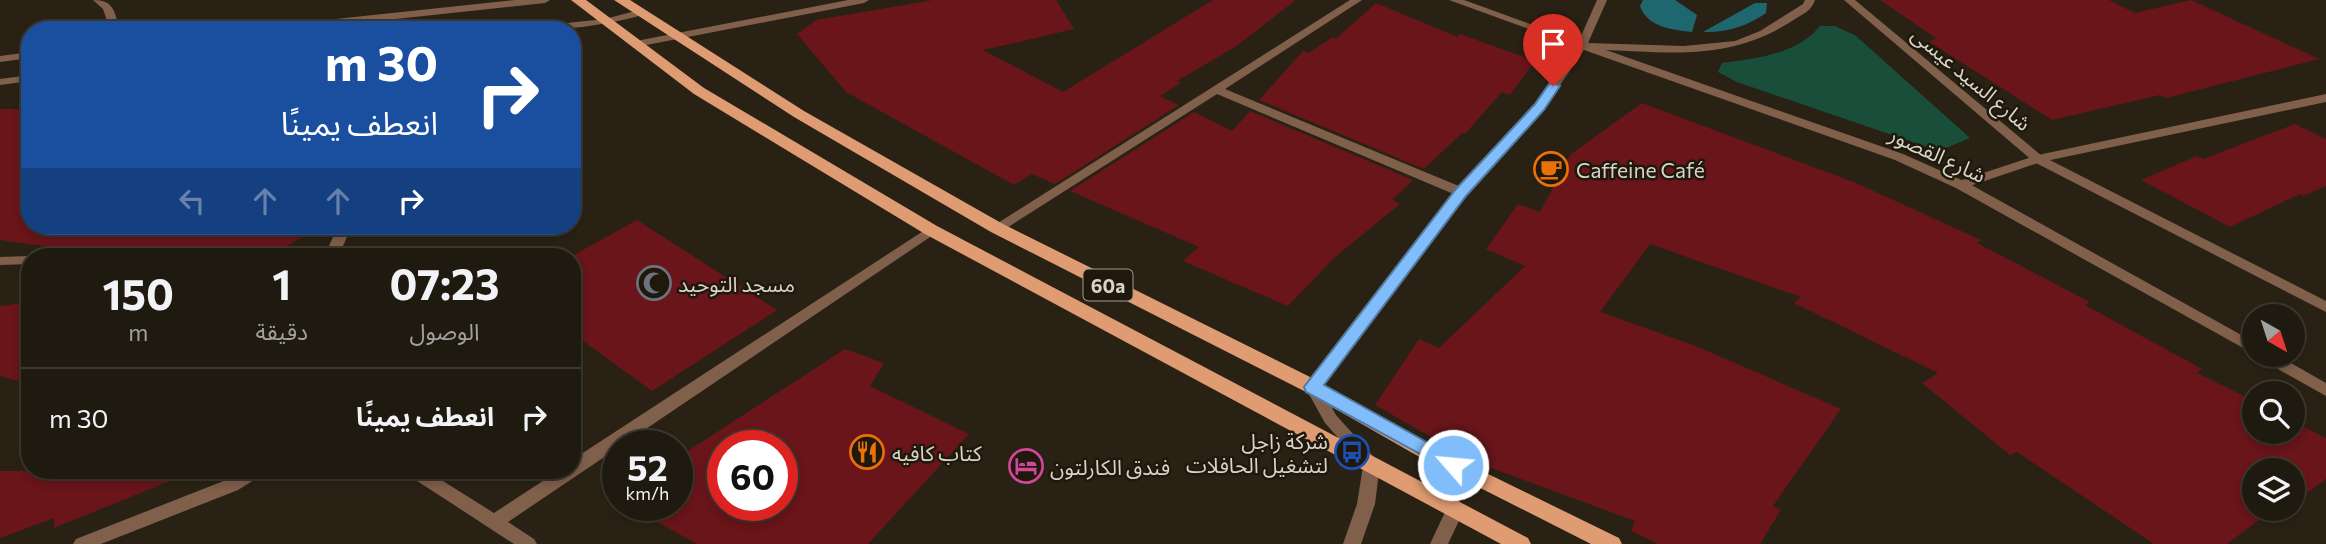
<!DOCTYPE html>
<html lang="ar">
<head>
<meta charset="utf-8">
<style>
	:root { --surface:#1f1a0f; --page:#2c271d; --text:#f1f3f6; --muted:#a1a19e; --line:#3c382f }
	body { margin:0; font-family:Commissioner,"Noto Sans Arabic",sans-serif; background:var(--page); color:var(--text); direction:rtl; height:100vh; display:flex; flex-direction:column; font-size:26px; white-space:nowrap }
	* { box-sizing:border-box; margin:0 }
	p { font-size:23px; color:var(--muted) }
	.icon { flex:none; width:38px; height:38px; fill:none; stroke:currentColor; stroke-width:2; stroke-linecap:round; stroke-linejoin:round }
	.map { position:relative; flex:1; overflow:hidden; direction:ltr }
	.sheet { position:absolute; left:21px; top:248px; width:560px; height:231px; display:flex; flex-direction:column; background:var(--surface); border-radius:28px; box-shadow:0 4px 10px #0003,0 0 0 2px var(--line); direction:rtl }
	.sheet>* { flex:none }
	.top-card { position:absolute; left:21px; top:21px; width:560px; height:214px; border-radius:28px; box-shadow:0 4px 10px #0003,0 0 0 2px var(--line); direction:rtl; background:#1a4fa0; color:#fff; overflow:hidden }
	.needle { width:46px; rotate:141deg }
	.buttons { position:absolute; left:2242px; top:304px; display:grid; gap:14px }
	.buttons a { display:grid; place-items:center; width:63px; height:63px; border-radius:50%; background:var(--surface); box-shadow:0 4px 10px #0003,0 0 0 2px var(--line); font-size:35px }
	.speed { position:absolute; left:602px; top:430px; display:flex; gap:14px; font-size:35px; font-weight:700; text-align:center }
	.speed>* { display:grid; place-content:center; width:91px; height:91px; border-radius:50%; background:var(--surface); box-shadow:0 4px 10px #0003,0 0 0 2px var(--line); line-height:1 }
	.speed small { font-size:18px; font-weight:400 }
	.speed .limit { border:10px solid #d22; background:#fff; color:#111 }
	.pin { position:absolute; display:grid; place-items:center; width:60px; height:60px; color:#fff; margin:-72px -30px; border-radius:50% 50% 50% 0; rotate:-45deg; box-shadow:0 0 7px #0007 }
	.pin .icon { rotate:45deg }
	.me { position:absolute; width:77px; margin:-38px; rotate:297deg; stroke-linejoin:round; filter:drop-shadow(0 0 5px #0008) }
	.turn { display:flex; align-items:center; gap:24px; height:147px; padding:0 28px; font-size:32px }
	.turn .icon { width:91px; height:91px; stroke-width:2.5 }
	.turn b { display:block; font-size:49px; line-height:60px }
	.lanes { display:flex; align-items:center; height:66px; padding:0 28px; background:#0003; justify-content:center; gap:35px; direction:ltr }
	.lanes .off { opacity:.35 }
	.eta { display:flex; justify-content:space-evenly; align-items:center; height:119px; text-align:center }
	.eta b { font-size:42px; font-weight:700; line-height:49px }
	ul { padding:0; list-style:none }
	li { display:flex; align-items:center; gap:21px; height:98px; padding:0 28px; border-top:2px solid var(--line) }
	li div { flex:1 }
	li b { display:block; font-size:26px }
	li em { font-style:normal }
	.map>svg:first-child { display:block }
	.green { fill:#194f3a }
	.water { fill:#1f676f }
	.building { fill:#69151a; fill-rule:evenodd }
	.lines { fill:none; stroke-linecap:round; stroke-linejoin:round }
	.minor { fill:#805f4b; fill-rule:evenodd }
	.tertiary { fill:#805f4b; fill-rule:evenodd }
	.primary { fill:#df9b71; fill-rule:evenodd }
	.route { fill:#80bdfa; stroke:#537ba2; stroke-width:2 }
	.labels { text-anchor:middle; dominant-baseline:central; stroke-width:5; stroke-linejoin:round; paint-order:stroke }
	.shield { fill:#1f180b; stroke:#a09b91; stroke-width:2 }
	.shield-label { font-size:19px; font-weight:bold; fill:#d7d3ca }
	.street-label { font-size:21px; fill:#d7d3ca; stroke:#1f180b }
	.poi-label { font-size:21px; fill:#d7d3ca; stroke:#1f180b; text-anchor:start }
</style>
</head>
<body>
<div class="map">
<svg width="2326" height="544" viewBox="0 0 2326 544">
	<rect width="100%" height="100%" fill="#292214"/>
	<path class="green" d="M 1820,26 L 1835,26 L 1856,36 L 1970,138 L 1939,151 L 1737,82 L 1718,72 L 1722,63 C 1756,58 1797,55 1820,26 Z"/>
	<path class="water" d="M 1643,0 L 1675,0 L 1697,15 L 1692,32 C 1673,30 1647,27 1640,6 Z
		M 1755,3 L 1767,3 L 1766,13 C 1748,26 1726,33 1703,32 Z"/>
	<path class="building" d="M 933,0 L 1056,0 L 1074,29 L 983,50 L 1063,92 L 1213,0 L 1296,0 L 1235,47 L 1177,81 L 1181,83 L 1160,96 L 1179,105 L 1055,184 L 1032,174 L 1014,185 L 846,92 L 797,34 L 816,20 Z
		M 1880,0 L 2109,0 L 2135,13 L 2191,0 L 2319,59 L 2166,98 L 2160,95 L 2052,120 L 1928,41 L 1937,39 Z
		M 1376,3 L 1458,37 L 1460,34 L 1535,61 L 1510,95 L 1502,92 L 1465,134 L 1462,133 L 1424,169 L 1259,100 L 1303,51 L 1309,53 L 1333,37 L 1336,39 Z
		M 1642,103 L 1856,183 L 1981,240 L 1977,243 L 2090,302 L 2085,305 L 2202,369 L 2197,373 L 2254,401 L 2254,432 L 2292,432 L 2292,421 L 2326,438 L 2326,479 L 2292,504 L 2292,471 L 2254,471 L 2254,509 L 2274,509 L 2227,544 L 2154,544 L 2017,452 L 2010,455 L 1922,383 L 1938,373 L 1794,303 L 1801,297 L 1650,244 L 1600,312 L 1696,346 L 1841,409 L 1773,506 L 1781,510 L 1760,544 L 1658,544 L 1631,531 L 1635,521 L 1475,462 L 1375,405 L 1419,339 L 1439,348 L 1525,266 L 1486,249 L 1518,204 L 1540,212 L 1571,154 Z
		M 0,109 L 30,109 L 30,226 L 270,226 L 306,235 L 268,257 L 122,257 L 0,240 Z
		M 1250,111 L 1413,180 L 1392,200 L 1400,204 L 1335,257 L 1288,306 L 1183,261 L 1199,247 L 1070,191 L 1194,112 L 1232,131 Z
		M 2295,124 L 2326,139 L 2326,186 L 2303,196 L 2300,194 L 2230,227 L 2141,180 L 2197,156 L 2203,159 Z
		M 637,220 L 777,310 L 652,391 L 572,333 L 572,256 Z
		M 30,302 L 30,384 L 0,376 L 0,306 Z
		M 845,349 L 884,363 L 870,386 L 969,434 L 868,544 L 697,544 L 628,506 L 677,506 L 677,458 ZM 723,446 L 782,446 L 782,506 L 723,506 Z
		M 0,471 L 192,471 L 192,472 L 54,528 L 54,518 L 0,538 Z"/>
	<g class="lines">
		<path class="minor" d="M 93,0 C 115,0 114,12 120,30 L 110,30 L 103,9 Z
			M 515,0 L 550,0 L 545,3 L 293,30 L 255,30 L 260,27 Z
			M 848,0 L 869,0 L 864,3 L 636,47 L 630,44 L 636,41 Z
			M 1350,0 L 1362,0 L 1225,89 L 1466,189 L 1467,192 L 1466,195 L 1456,195 L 1217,94 L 1002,231 L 992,231 L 990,228 Z
			M 1449,0 L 1464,0 L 1588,45 L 1586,47 L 1578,47 Z
			M 639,10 L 643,11 L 643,15 C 603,26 565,30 524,30 L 529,27 L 605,19 Z
			M 30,52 L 30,58 L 0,62 L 0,56 Z
			M 30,75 L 30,81 L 0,85 L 0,79 Z
			M 2326,94 L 2326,102 L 2041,162 L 1961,189 L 1955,185 L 1956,182 L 2038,155 Z
			M 338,226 L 352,226 L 338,257 L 324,257 Z
			M 931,226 L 938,230 L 936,233 L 508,522 L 534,539 L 537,544 L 514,544 L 408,475 L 406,471 L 427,471 L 494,513 L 558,471 L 572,471 L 572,460 Z
			M 30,256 L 35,257 L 30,257 L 30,264 L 0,265 L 0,257 Z
			M 243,471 L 264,471 L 262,475 L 238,490 L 101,544 L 73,544 L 76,539 L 226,480 Z"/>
		<path class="tertiary" d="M 1597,0 L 1607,0 L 1588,43 L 1684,46 L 1735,41 L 1760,31 L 1803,4 L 1805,0 L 1815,0 C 1812,11 1801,15 1792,21 C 1732,60 1674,53 1606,50 L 1903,154 L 1966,182 L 2254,342 L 2254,354 L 1956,188 L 1895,160 L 1584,50 L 1543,110 L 1466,195 L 1321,388 L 1336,415 L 1380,464 L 1375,504 L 1361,544 L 1343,544 L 1357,504 L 1363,466 L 1325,423 L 1305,387 L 1456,189 L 1535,104 L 1577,45 Z
			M 1844,0 L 1855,0 L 2042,156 L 2326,301 L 2326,312 L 2034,162 Z
			M 2258,355 L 2277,355 L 2326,383 L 2326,396 L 2260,359 Z
			M 1430,448 L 1436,450 L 1438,454 L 1464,510 L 1448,544 L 1430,544 L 1446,510 L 1422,454 L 1424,450 Z"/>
		<path class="primary" d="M 571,0 L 586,0 L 704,88 L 937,226 L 1528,538 L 1531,544 L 1501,544 L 925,234 L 694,94 Z
			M 614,0 L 630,0 L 804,111 L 1003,224 L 1320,382 L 1437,449 L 1619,538 L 1622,544 L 1591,544 L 1423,459 L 1306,392 L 991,232 L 794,117 Z"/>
	</g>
	<path class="route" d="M 1553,83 L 1560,86 L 1544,110 L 1466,196 L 1324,385 L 1459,460 L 1462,465 L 1459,470 L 1453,472 L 1306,392 L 1304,387 L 1456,189 L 1535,104 L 1549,84 Z"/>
	<defs>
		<g id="cafe-ring" transform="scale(1.75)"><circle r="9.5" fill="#1f180b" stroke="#e8710a" stroke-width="1.5"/><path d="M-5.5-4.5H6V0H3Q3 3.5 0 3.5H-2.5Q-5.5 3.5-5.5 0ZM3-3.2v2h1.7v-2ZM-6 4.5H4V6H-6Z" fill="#e8710a"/></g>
		<g id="mosque-ring" transform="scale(1.75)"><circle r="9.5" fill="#1f180b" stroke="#6b7280" stroke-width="1.5"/><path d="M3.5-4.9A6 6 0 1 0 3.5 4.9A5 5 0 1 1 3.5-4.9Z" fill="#6b7280"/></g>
		<g id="restaurant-ring" transform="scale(1.75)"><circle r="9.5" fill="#1f180b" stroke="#e8710a" stroke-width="1.5"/><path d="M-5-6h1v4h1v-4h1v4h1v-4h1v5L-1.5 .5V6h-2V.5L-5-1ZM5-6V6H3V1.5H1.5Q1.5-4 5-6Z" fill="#e8710a"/></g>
		<g id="bus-ring" transform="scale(1.75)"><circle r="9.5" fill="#1f180b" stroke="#1a4fb4" stroke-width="1.5"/><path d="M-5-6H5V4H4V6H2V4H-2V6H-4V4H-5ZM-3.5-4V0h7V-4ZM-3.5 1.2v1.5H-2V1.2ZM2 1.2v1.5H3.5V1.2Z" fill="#1a4fb4"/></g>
		<g id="hotel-ring" transform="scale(1.75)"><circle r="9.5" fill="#1f180b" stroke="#d1479c" stroke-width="1.5"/><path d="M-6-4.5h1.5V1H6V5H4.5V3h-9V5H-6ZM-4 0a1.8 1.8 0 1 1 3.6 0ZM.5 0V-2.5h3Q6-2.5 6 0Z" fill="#d1479c"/></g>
	</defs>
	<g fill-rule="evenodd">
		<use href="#cafe-ring" x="1551" y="169"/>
		<use href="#mosque-ring" x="654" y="283"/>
		<use href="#restaurant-ring" x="867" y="452"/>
		<use href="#bus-ring" x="1352" y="452"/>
		<use href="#hotel-ring" x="1026" y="466"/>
	</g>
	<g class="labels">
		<rect class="shield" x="1083.5" y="269.5" width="49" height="31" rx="5"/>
		<g class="shield-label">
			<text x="1108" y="285">60a</text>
		</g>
		<g class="street-label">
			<text transform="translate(1972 78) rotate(40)">شارع السيد عيسى</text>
			<text transform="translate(1938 154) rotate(25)">شارع القصور</text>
		</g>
		<g class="poi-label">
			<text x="1576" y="169">Caffeine Café</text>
			<text x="678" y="283">مسجد التوحيد</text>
			<text x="1328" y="440" text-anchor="end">شركة زاجل<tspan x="1328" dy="24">لتشغيل الحافلات</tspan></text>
			<text x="892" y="452">كتاب كافيه</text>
			<text x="1050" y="466">فندق الكارلتون</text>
		</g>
	</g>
</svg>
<div class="buttons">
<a><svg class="needle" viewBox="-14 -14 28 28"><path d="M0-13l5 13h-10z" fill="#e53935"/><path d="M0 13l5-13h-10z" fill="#a1a19e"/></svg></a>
<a><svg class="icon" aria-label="search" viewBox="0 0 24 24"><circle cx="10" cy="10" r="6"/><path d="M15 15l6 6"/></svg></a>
<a><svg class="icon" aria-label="layers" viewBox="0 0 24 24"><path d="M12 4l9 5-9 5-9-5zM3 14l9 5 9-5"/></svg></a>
</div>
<div class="speed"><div>52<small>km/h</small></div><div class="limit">60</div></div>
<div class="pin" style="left:1553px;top:86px;background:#d93025"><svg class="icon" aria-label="arrive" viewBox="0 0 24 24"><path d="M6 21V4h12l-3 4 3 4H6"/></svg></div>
<svg class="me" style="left:1453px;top:465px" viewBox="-20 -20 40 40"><circle r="17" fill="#80bdfa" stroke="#fff" stroke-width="3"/><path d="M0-11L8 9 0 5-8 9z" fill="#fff"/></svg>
<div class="top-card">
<div class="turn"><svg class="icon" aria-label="right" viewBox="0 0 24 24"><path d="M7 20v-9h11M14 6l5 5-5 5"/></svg><div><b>30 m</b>انعطف يمينًا</div></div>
<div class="lanes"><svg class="icon off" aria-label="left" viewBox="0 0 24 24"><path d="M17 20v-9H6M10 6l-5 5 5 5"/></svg><svg class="icon off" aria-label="ahead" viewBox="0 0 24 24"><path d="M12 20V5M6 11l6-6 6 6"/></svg><svg class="icon off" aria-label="ahead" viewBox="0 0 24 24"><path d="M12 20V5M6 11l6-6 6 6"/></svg><svg class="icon" aria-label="right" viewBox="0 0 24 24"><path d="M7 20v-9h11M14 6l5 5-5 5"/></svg></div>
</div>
<section class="sheet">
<div class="eta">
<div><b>07:23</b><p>الوصول</p></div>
<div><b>1</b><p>دقيقة</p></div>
<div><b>150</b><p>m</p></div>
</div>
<ul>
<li><svg class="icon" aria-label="right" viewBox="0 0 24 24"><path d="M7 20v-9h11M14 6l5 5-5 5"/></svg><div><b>انعطف يمينًا</b></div><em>30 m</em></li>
</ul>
</section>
</div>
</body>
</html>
